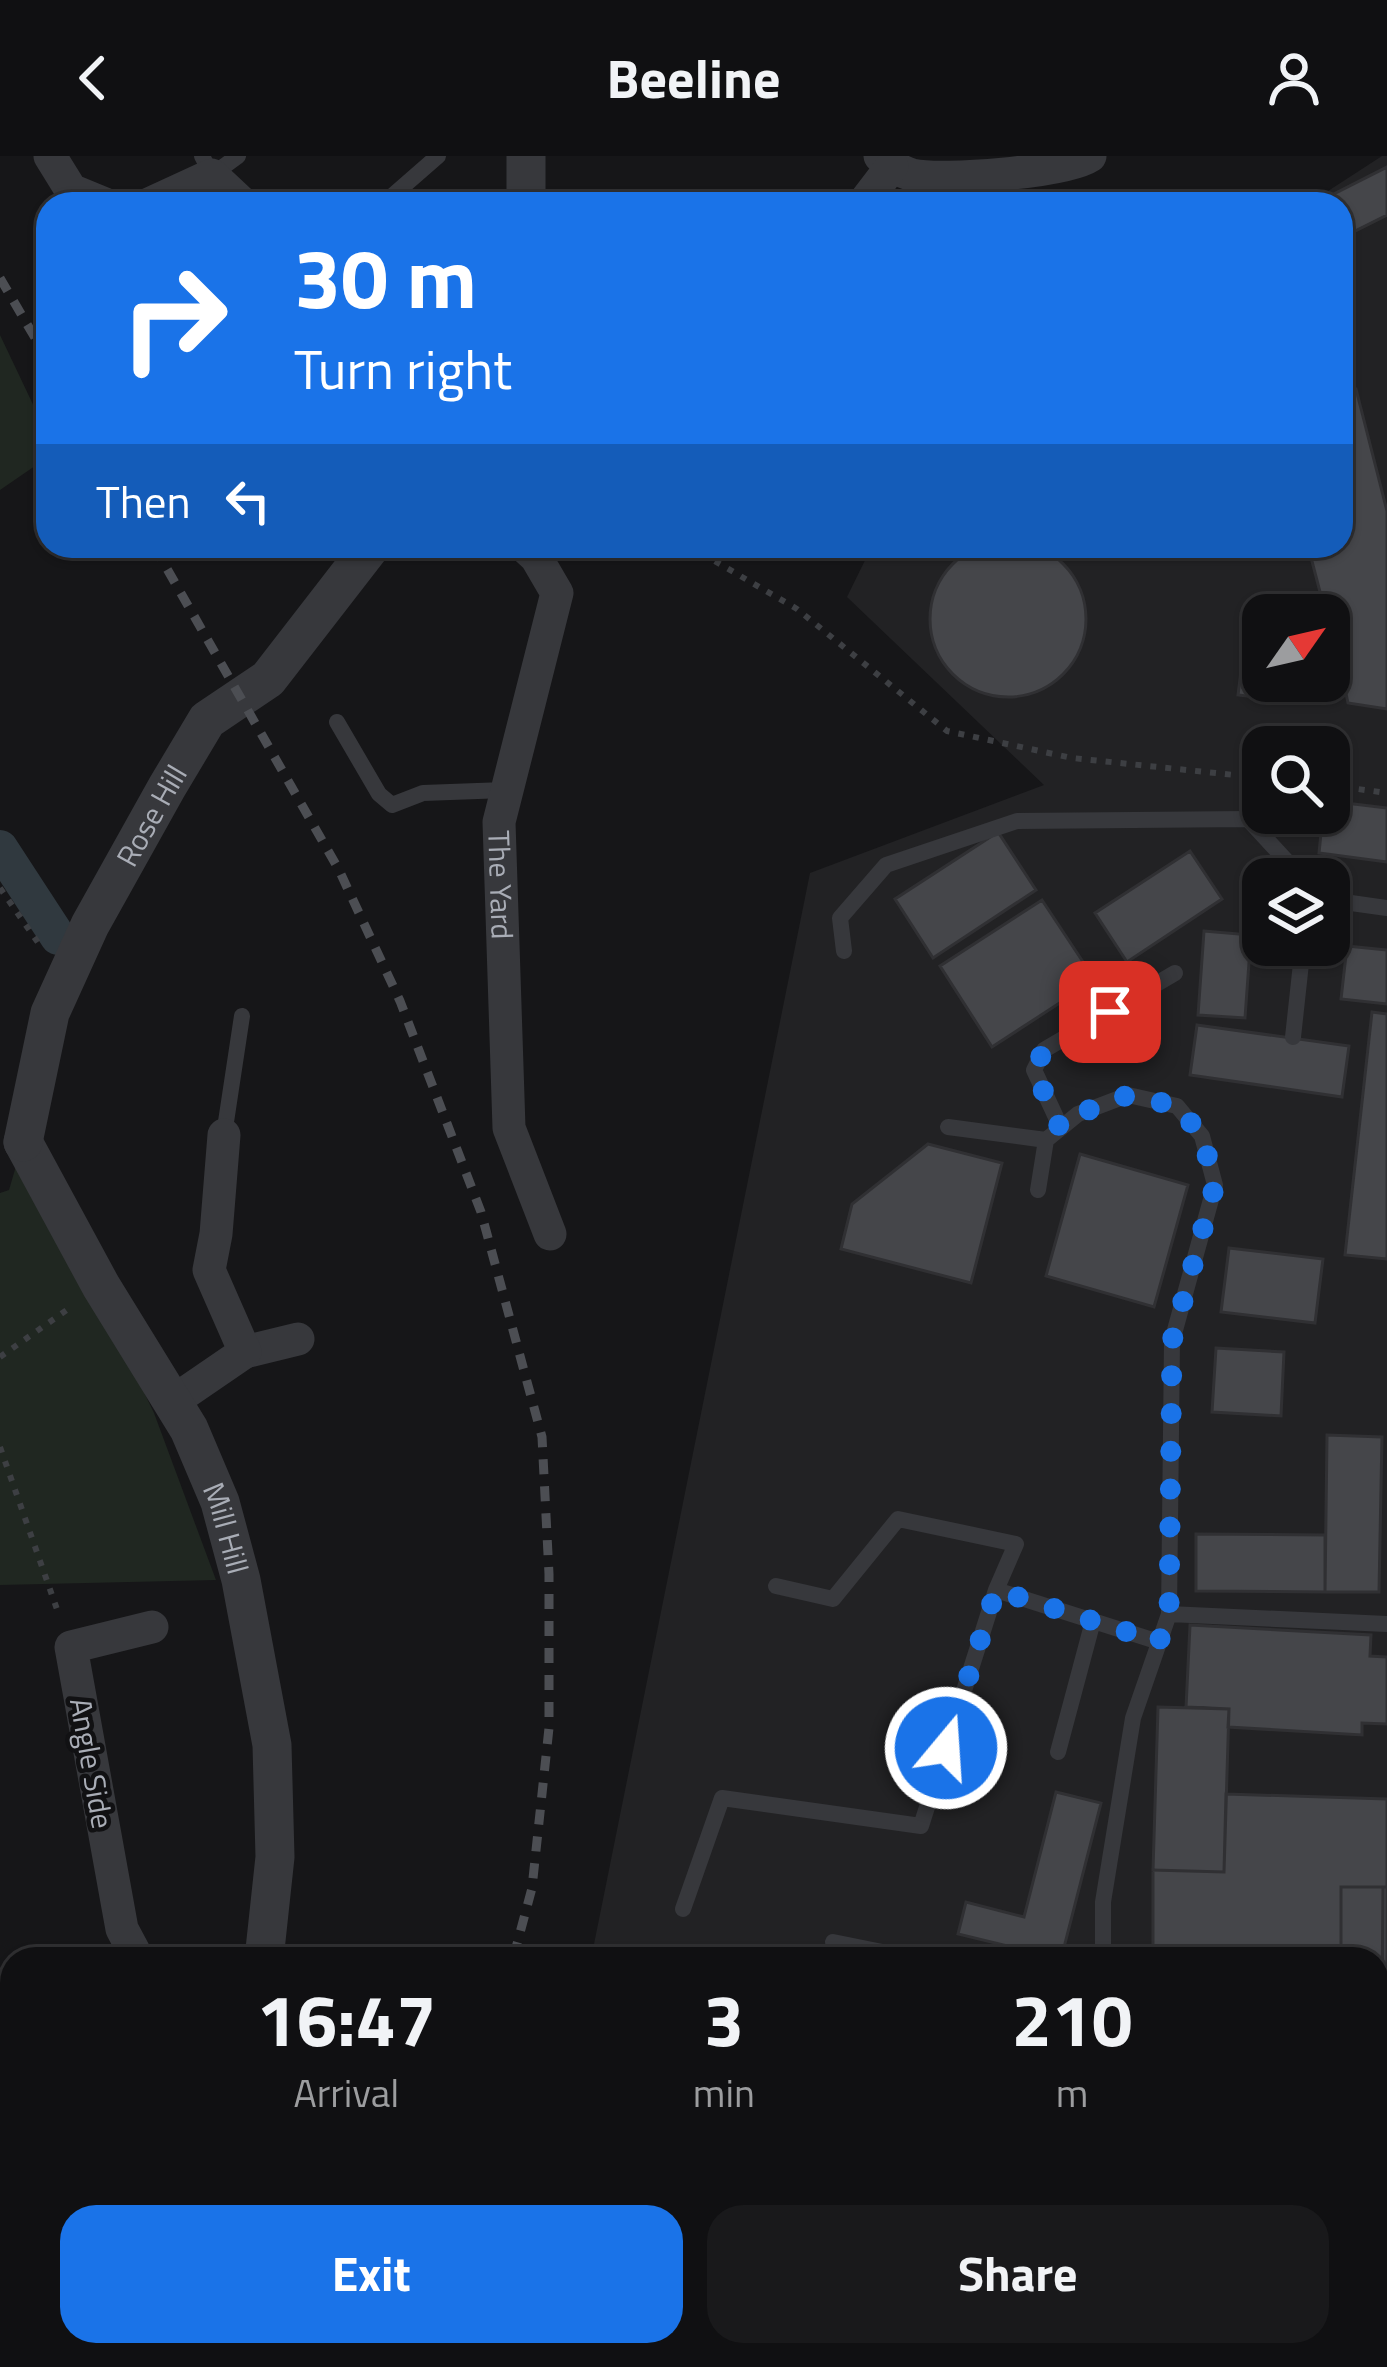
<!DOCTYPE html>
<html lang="en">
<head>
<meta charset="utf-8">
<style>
	:root { --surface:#101012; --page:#19191b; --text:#f1f3f6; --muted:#9c9d9f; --line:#303032; --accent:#1a73e8 }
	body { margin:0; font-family:"Titillium Web",sans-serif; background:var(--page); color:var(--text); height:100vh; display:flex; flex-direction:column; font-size:45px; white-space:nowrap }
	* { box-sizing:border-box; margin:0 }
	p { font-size:39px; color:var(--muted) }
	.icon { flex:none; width:66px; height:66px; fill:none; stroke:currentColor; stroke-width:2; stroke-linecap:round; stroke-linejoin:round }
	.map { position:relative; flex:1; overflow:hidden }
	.sheet { position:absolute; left:0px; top:1791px; width:1389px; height:420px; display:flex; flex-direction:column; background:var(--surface); border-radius:36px 36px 0 0; box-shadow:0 3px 9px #0004,0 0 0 3px var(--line) }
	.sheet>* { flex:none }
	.hud { position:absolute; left:36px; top:36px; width:1317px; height:366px; border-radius:36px; box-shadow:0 3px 9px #0004,0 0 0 3px var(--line); background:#1a73e8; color:#fff; overflow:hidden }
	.needle { width:78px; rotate:56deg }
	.fabs { position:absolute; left:1242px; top:438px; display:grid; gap:24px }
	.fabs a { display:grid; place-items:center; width:108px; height:108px; border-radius:24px; background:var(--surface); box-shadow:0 3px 9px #0004,0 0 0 3px var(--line); font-size:60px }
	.pin { position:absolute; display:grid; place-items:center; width:102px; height:102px; color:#fff; margin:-51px; border-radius:24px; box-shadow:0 6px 18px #0006 }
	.me { position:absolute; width:132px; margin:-66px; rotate:18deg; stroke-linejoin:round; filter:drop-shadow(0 0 9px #0008) }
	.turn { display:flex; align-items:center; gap:42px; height:252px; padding:0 60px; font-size:54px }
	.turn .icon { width:156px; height:156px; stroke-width:2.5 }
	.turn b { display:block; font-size:84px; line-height:102px }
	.then { display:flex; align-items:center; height:114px; padding:0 60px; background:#0003; gap:24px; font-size:45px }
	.eta { display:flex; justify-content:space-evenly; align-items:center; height:204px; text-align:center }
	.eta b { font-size:72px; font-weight:700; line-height:84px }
	.button { display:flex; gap:24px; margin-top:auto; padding:24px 60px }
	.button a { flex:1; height:138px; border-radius:36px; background:var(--accent); color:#fff; font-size:48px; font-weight:700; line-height:138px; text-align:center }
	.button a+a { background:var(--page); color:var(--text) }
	header { display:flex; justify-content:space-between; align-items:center; height:156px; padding:0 60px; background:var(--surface); font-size:54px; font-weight:700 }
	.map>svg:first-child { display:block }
	.built { fill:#222224; fill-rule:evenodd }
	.green { fill:#202721 }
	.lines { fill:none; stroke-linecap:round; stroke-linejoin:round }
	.canal { stroke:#30393f; stroke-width:36 }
	.building { fill:#45464a; stroke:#303033; stroke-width:3 }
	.path { stroke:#3d3f43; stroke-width:6; stroke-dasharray:6 9; stroke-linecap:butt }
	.service { stroke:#37383c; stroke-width:16 }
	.minor { stroke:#37383c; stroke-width:33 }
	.tertiary { stroke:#37383c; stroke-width:39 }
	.secondary { stroke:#45474c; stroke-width:45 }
	.rail { stroke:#4c4e53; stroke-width:9; stroke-dasharray:15 12; stroke-linecap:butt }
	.route { stroke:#1a73e8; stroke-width:21; stroke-dasharray:0 37.8 }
	.labels { text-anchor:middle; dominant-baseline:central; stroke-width:9; stroke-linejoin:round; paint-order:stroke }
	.street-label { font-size:30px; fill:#a9adb6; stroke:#111113 }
</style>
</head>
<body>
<header><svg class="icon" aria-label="back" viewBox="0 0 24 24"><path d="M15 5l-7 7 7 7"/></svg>Beeline<svg class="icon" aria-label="person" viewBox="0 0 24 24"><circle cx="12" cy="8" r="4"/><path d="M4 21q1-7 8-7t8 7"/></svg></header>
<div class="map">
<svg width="1387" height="2211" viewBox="0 0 1387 2211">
	<rect width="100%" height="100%" fill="#161618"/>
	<path class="built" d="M 1382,0 L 1387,0 L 1387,1950 L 1381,1998 L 1387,2211 L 742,2211 L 733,2199 L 1377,2199 L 1377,1803 L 591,1803 L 810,717 L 1044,629 L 847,441 L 872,390 L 1341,390 L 1341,48 L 1308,48 ZM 1263,459 L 1329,459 L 1329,525 L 1263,525 ZM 1263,591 L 1329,591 L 1329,657 L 1263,657 ZM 1263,723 L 1329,723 L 1329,789 L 1263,789 Z"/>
	<path class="green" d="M 0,179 L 48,280 L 48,301 L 0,334 Z
		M 23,986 L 154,1257 L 216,1424 L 0,1429 L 0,1037 L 9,1034 Z
		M 309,2199 L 367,2199 L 362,2211 L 306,2211 Z"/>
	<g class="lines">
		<path class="canal" d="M 0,692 L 58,781"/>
	</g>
	<path class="building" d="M 1387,11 L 1387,59 L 1341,82 L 1341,48 L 1314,48 Z
		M 1356,233 L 1387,355 L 1387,553 L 1348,547 L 1329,459 L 1326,459 L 1308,390 L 1341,390 L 1341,237 Z
		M930 463a78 78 0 1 1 156 0a78 78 0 1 1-156 0Z
		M 1244,491 L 1263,493 L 1263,525 L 1300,525 L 1297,546 L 1238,539 Z
		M 1329,645 L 1387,652 L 1387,706 L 1319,697 L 1323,657 L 1329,657 Z
		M 998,676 L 1036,734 L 933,802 L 895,743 Z
		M 1190,695 L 1222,743 L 1127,806 L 1095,757 Z
		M 1042,744 L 1095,824 L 992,891 L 940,810 Z
		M 1204,775 L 1251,779 L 1245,862 L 1198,859 Z
		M 1347,790 L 1387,794 L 1387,848 L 1341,843 Z
		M 1372,856 L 1387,858 L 1387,1103 L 1345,1099 Z
		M 1197,869 L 1349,890 L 1342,941 L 1190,919 Z
		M 928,988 L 1002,1007 L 971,1127 L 841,1093 L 852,1048 Z
		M 1080,998 L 1188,1029 L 1154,1151 L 1046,1120 Z
		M 1229,1092 L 1323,1103 L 1315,1167 L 1221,1156 Z
		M 1216,1192 L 1284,1196 L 1281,1260 L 1212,1256 Z
		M 1327,1279 L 1382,1281 L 1379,1436 L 1325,1436 Z
		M 1196,1378 L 1325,1379 L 1325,1436 L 1196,1435 Z
		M 1190,1469 L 1371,1479 L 1370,1500 L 1387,1501 L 1387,1568 L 1362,1567 L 1362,1579 L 1228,1571 L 1229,1553 L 1186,1551 Z
		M 1158,1551 L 1229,1553 L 1224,1716 L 1153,1714 Z
		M 1056,1636 L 1101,1647 L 1061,1803 L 958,1778 L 966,1746 L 1024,1761 Z
		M 1226,1638 L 1387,1643 L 1387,1731 L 1341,1731 L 1341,1803 L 1153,1803 L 1153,1714 L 1224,1716 Z
		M 1341,1731 L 1383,1731 L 1382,1886 L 1377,1886 L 1377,1803 L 1341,1803 Z
		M 1383,1731 L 1387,1731 L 1387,1845 L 1382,1845 Z
		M 967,2199 L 1039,2199 L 1043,2211 L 971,2211 Z
		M 1056,2199 L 1145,2199 L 1141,2211 L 1059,2211 Z
		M 1266,2199 L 1338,2199 L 1334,2211 L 1261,2211 Z"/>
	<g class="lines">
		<path class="path" d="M 689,390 L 797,453 L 947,575 L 1072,602 L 1263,622
			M 1329,629 L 1387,637
			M 0,732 L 39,788
			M 0,1201 L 71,1151
			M 0,1291 L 59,1459"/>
		<path class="service" d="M 202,0 L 212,19 L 238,0
			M 383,48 L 438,0
			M 337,566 L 379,638 L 392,649 L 423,637 L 505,634
			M 1329,758 L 1344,746 L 1387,752
			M 844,795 L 840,762 L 886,709 L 1017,665 L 1248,663 L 1303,723
			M 1293,881 L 1303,789
			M 948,971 L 1046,984 L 1078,958 L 1128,939 L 1177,950 L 1202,980 L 1215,1029 L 1172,1185 L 1169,1458 L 1133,1562 L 1103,1746 L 1103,1803
			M 1061,972 L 1034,914 L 1044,894 L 1175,817
			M 224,979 L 242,860
			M 1038,1034 L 1046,984
			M 776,1430 L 833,1443 L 898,1363 L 1016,1388 L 996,1434
			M 1169,1458 L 1387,1468
			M 1058,1596 L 1093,1465
			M 683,1753 L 722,1642 L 921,1670 L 996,1434 L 1159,1486
			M 833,1786 L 917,1803
			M 261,2211 L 265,2199"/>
		<g class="minor">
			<path d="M 50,0 L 71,34 L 105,48"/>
			<path d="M 880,0 C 890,9 899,15 912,19 C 941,26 1066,16 1090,0"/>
			<path d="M 149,48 L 212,19 L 243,48"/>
			<path d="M 863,48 L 892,10"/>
			<path id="s1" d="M 524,390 L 536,401 L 557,437 L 499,666 L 509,972 L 550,1078"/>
			<path d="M 245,1196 L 298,1183"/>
			<path d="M 172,1246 L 245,1196 L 209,1114 L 216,1078 L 224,979"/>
			<path d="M 138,1803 L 122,1773 L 71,1491 L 152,1471"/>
			<path d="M 1381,1998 L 1385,2211"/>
			<path d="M 0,2030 L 12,2032"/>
			<path d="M 796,2211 L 803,2199"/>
		</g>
		<g class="tertiary">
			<path d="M 526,0 L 526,48"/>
			<path id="s2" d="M 23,986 L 101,1130 L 189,1273 L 220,1346 L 241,1424 L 272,1589 L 275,1701 L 264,1803"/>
			<path id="s3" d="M 23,986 L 50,857 L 90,769 L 167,631 L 207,564 L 268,523 L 371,390"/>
			<path d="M 733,2199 L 742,2211"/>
		</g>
		<path class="secondary" d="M 1377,1943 L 1387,1933
			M 1208,2211 L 1214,2199"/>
		<path class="rail" d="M 0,122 L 48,204
			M 154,390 L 339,714 L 400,845 L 481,1056 L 542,1281 L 549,1418 L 549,1572 L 532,1732 L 513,1803
			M 380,2211 L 385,2199"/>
	</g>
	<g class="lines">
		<path class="route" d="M 946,1592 L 996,1434 L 1159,1486 L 1169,1457 L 1172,1185 L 1215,1029 L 1202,980 L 1177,950 L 1128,939 L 1078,958 L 1060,972 L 1034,914 L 1044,894 L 1110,856"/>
	</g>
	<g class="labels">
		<g class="street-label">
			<text stroke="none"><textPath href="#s3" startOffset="354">Rose Hill</textPath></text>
			<text stroke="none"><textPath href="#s1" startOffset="357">The Yard</textPath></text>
			<text stroke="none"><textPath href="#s2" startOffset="438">Mill Hill</textPath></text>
			<text transform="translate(92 1607) rotate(80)">Angle Side</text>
		</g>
	</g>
</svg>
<div class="fabs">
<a><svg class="needle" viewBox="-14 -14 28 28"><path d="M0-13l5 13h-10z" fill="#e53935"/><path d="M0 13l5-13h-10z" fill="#9c9d9f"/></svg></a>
<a><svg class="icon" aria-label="search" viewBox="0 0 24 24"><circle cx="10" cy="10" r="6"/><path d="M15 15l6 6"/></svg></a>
<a><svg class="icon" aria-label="layers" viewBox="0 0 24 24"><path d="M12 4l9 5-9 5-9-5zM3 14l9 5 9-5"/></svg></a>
</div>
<div class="pin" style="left:1110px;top:856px;background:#d93025"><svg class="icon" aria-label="arrive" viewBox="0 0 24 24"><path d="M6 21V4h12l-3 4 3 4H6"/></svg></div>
<svg class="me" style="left:946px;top:1592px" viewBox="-20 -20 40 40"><circle r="17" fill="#1a73e8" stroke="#fff" stroke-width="3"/><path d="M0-11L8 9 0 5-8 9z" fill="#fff"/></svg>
<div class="hud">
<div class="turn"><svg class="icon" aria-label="right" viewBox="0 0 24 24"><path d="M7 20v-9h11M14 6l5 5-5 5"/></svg><div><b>30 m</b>Turn right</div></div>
<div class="then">Then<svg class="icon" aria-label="left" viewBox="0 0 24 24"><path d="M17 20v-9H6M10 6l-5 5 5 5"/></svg></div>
</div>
<section class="sheet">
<div class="eta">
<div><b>16:47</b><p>Arrival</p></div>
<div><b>3</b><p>min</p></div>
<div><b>210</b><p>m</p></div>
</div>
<div class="button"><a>Exit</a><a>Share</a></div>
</section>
</div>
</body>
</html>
